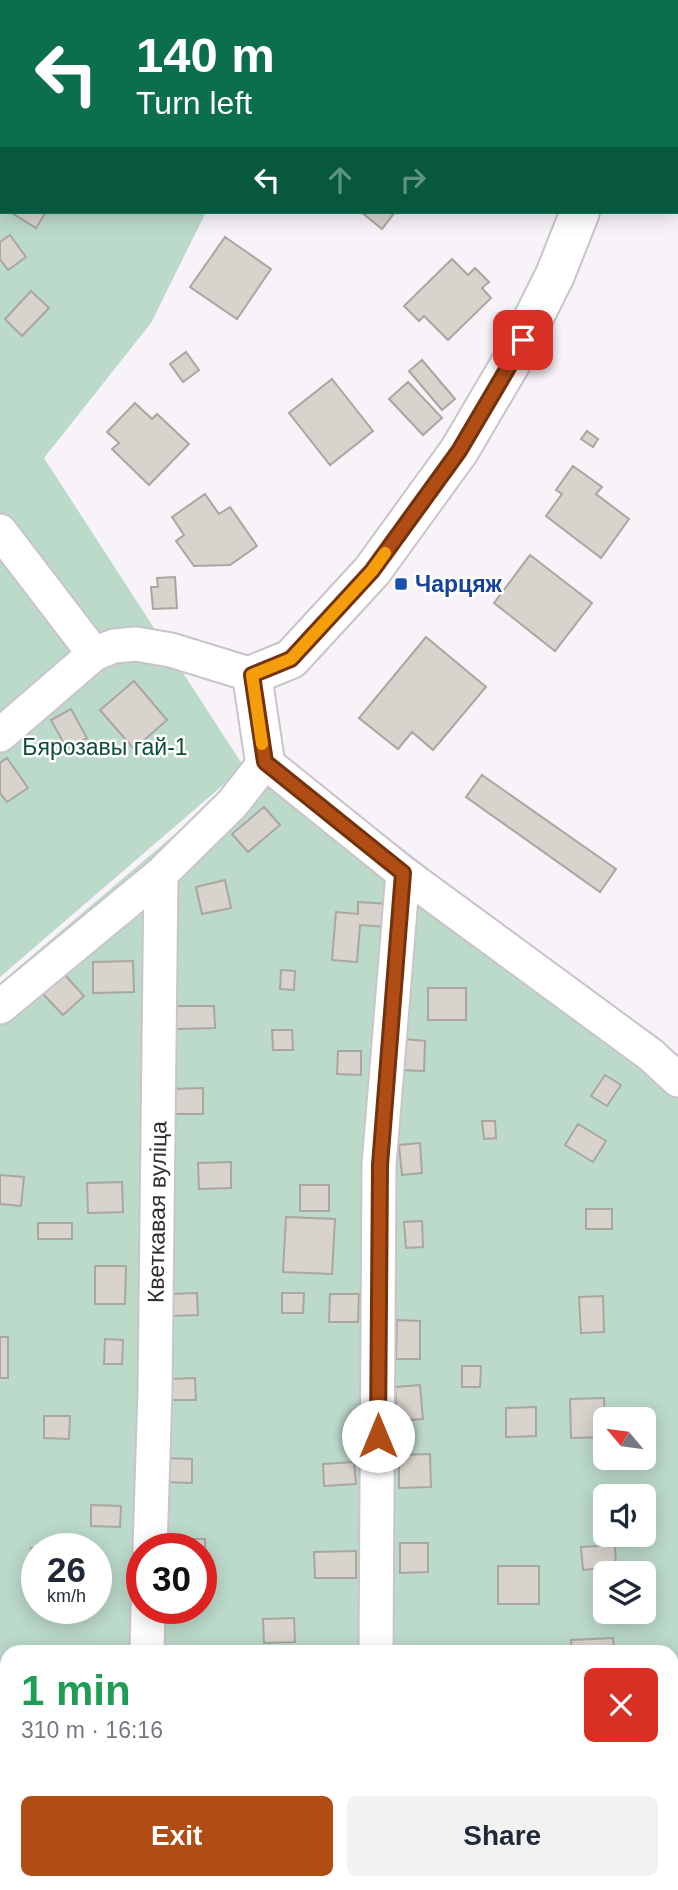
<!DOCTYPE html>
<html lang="en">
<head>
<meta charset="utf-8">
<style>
	:root { --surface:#fff; --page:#f2f2f3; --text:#1f2937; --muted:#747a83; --accent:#b04d14 }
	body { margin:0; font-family:Arial,sans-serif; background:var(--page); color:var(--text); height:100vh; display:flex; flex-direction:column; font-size:26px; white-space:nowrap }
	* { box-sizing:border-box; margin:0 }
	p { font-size:23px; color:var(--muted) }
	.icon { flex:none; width:38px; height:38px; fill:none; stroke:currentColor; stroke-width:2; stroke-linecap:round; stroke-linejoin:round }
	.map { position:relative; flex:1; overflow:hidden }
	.side { position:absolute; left:0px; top:1645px; width:679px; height:245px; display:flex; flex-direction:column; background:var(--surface); border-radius:21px 21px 0 0; box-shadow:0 4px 18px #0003 }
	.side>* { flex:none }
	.banner { position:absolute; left:0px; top:0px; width:679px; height:214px; box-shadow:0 4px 18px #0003; background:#0b6e4f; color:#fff; overflow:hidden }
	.needle { width:46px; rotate:299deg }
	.fabs { position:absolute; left:593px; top:1407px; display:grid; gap:14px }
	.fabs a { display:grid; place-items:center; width:63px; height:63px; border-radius:10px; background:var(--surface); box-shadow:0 4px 18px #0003; font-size:35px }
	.speed { position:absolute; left:21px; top:1533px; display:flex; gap:14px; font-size:35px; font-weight:700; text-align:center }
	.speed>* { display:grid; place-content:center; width:91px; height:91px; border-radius:50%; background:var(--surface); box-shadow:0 4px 18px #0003; line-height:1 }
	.speed small { font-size:18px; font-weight:400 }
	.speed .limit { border:10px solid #d22; background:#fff; color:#111 }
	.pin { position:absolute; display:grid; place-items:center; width:60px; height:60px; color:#fff; margin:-30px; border-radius:14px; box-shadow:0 4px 10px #0006 }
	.me { position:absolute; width:77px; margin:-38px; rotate:0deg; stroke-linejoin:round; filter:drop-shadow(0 0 5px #0008) }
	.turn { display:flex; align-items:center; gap:24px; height:147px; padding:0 21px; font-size:32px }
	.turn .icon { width:91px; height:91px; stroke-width:2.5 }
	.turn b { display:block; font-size:49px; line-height:60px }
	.lanes { display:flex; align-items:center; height:66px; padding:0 21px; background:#0003; justify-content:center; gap:35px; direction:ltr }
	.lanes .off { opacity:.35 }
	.round { display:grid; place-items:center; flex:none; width:74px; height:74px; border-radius:10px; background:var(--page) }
	.overview { display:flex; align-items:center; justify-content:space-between; height:119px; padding:0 21px }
	h1 { font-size:42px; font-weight:700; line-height:52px; color:#1e9e55 }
	.cta { display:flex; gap:14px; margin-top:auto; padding:14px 21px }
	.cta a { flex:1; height:80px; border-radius:10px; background:var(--accent); color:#fff; font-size:28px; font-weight:700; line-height:80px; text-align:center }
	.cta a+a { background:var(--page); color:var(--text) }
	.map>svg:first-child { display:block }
	.green { fill:#bbdaca; fill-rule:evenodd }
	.building { fill:#d8d4cd; stroke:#aaa6a0; stroke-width:2 }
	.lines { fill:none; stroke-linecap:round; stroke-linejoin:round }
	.lane-casing { stroke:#c9c4ca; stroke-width:19 }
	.street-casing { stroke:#c9c4ca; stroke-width:37 }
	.secondary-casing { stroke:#c9c4ca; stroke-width:42 }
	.lane { stroke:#fff; stroke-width:16 }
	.street { stroke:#fff; stroke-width:33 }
	.secondary { stroke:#fff; stroke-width:38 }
	.route-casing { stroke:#72320d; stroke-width:18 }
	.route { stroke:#b04d14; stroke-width:12 }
	.slow { stroke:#f59e0b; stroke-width:12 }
	.transit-dot { fill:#1a4fb4; stroke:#fff; stroke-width:2.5 }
	.labels { text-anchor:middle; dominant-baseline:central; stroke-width:5; stroke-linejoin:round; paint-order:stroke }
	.transit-label { font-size:23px; font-weight:bold; fill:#164399; stroke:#fff; text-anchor:start }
	.park-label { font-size:23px; fill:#0b4d36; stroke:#fff }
	.street-label { font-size:23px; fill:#302e30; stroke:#fff }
</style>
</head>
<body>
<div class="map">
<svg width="678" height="1890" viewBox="0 0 678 1890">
	<rect width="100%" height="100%" fill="#f8f2f9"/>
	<path class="green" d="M 0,0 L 277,0 L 275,2 L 2,2 L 2,212 L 206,212 L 151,323 L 44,458 L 244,767 L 0,977 Z
		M 274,750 L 658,1045 L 678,1063 L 678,1890 L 0,1890 L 0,983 ZM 606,1419 L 644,1419 L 644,1458 L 606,1458 ZM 606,1496 L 644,1496 L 644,1535 L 606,1535 ZM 37,1549 L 96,1549 L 96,1608 L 37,1608 ZM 142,1549 L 201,1549 L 201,1608 L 142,1608 ZM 606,1573 L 644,1573 L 644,1612 L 606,1612 ZM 7,1652 L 672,1652 L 672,1883 L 7,1883 Z"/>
	<path class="building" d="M 13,212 L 46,212 L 36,228 L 12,213 Z
		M 361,212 L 395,212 L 382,229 Z
		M 10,235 L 26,257 L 8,270 L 0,259 L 0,242 Z
		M 225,237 L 271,269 L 237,319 L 190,287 Z
		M 452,259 L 468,275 L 475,268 L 489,282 L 482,288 L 491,298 L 448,340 L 424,316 L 419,321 L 404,306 Z
		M 31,291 L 49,308 L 22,336 L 5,319 Z
		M 186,352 L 199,370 L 183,382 L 170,364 Z
		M 422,360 L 455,399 L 442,410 L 409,371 Z
		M 332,379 L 373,431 L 330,465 L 289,413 Z
		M 408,382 L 442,418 L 423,435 L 389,399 Z
		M 135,403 L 152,419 L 157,414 L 189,444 L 149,485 L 112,449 L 119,443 L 107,432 Z
		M 587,431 L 598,439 L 593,447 L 581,439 Z
		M 573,466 L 602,487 L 596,494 L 629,519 L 601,558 L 546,516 L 562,494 L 556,490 Z
		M 205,494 L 219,514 L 230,507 L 257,546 L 230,565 L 194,566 L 176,541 L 184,535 L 172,517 Z
		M 530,555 L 592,603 L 555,651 L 494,603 Z
		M 175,577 L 177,608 L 153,609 L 151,587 L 158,587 L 157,578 Z
		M 426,637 L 486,687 L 433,750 L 412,732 L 398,749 L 359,718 Z
		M 134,681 L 167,720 L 134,749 L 100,710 Z
		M 71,709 L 87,738 L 67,749 L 51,720 Z
		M 7,758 L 28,788 L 7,802 L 0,793 L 0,763 Z
		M 482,775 L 616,869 L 600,892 L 466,797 Z
		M 264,807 L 280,825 L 248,852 L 232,834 Z
		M 225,880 L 231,908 L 202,914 L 196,887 Z
		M 358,902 L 389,904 L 388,927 L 360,925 L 357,962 L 332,960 L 336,912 L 358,914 Z
		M 133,961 L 134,992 L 93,993 L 93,962 Z
		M 281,970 L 295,971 L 294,990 L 280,989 Z
		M 63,973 L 84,996 L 63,1015 L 42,993 Z
		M 428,988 L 466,988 L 466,1020 L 428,1020 Z
		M 175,1006 L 214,1006 L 215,1028 L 176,1029 Z
		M 272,1030 L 292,1030 L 293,1050 L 273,1050 Z
		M 404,1039 L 425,1041 L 424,1071 L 403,1070 Z
		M 338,1051 L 361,1051 L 361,1075 L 337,1074 Z
		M 605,1075 L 621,1085 L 607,1106 L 591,1096 Z
		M 203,1088 L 203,1114 L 173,1114 L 172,1089 Z
		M 482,1121 L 495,1121 L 496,1138 L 484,1139 Z
		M 578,1124 L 606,1141 L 593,1162 L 565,1145 Z
		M 420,1143 L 422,1173 L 402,1175 L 399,1145 Z
		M 231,1162 L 231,1188 L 199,1189 L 198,1163 Z
		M 0,1175 L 24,1177 L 21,1206 L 0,1204 Z
		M 122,1182 L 123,1212 L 88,1213 L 87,1183 Z
		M 300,1185 L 329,1185 L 329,1211 L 300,1211 Z
		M 586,1209 L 612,1209 L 612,1229 L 586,1229 Z
		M 286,1217 L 335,1219 L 332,1274 L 283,1272 Z
		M 422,1221 L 423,1247 L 406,1248 L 404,1222 Z
		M 38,1223 L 72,1223 L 72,1239 L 38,1239 Z
		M 95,1266 L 126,1266 L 125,1304 L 95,1304 Z
		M 197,1293 L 198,1315 L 171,1316 L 170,1294 Z
		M 282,1293 L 304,1293 L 303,1313 L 282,1313 Z
		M 330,1294 L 359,1294 L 358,1322 L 329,1322 Z
		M 603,1296 L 604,1332 L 581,1333 L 579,1297 Z
		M 397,1320 L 420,1321 L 420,1359 L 396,1359 Z
		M 0,1337 L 8,1337 L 8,1378 L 0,1378 Z
		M 105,1339 L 123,1340 L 122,1364 L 104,1364 Z
		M 462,1366 L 481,1366 L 480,1387 L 462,1387 Z
		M 195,1378 L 196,1400 L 169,1400 L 169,1379 Z
		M 420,1385 L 423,1419 L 397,1421 L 395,1387 Z
		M 604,1398 L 605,1437 L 571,1438 L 570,1399 Z
		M 536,1407 L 536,1436 L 506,1437 L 506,1408 Z
		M 44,1416 L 70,1416 L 69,1439 L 44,1438 Z
		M 430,1454 L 431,1487 L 399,1488 L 399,1455 Z
		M 164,1458 L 192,1459 L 192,1483 L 163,1482 Z
		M 354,1462 L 356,1484 L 324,1486 L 323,1464 Z
		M 91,1505 L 121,1506 L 120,1527 L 91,1526 Z
		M 176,1539 L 205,1539 L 205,1563 L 201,1563 L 201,1549 L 176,1549 Z
		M 400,1543 L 428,1543 L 428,1572 L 400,1573 Z
		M 615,1545 L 616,1567 L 583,1570 L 581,1547 Z
		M 31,1548 L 43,1549 L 37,1549 L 37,1589 L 30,1589 Z
		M 356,1551 L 356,1578 L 315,1578 L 314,1552 Z
		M 498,1566 L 539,1566 L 539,1604 L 498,1604 Z
		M 294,1618 L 295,1642 L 264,1643 L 263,1619 Z
		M 613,1638 L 614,1652 L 572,1652 L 571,1640 Z
		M 255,1883 L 286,1883 L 286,1890 L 255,1890 Z
		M 560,1883 L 597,1883 L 597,1890 L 560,1890 Z"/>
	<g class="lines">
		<g class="lane-casing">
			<path id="lane" d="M 156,2 L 157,0
				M 0,147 L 2,146"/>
		</g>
		<g class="street-casing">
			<path id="street" d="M 0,531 L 94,654
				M 0,735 L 94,654 L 114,646 L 136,644 L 171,650 L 252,675
				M 0,1007 L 161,874 L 233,803 L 265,762 L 403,873 L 651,1055 L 678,1080
				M 150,1549 L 155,1390 L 161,874
				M 147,1652 L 148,1608
				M 376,1652 L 379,1165 L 403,873
				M 140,1890 L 140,1883
				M 375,1890 L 375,1883"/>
		</g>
		<g class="secondary-casing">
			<path id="secondary" d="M 654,2 L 655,0
				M 265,762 L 252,675 L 291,659 L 372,571 L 459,451 L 512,361 L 555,275 L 580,212"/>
		</g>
		<use href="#lane" class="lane"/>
		<use href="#street" class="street"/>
		<use href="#secondary" class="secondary"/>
	</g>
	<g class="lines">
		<g class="route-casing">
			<path id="route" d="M 378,1436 L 380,1165 L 403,873 L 265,762 L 252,675 L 291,659 L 372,571 L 459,451 L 512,361 L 523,340"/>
		</g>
		<use href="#route" class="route"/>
		<path class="slow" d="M 262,744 L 252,675 L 291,659 L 372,571 L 385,553"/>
	</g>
	<rect class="transit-dot" x="394" y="577" width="14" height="14" rx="3.5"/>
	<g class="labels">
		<g class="transit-label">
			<text x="415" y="584">Чарцяж</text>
		</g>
		<g class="park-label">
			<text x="105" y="747">Бярозавы гай-1</text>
		</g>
		<g class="street-label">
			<text transform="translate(157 1212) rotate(-89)">Кветкавая вуліца</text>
		</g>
	</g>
</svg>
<div class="fabs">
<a><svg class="needle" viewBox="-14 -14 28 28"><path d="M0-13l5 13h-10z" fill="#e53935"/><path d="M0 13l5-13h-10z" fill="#747a83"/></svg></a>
<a><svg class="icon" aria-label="sound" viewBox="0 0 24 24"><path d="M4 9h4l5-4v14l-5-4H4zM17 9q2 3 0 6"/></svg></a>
<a><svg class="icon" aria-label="layers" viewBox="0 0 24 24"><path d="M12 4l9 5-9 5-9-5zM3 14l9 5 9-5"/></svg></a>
</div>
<div class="speed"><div>26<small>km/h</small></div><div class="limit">30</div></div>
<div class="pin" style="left:523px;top:340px;background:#d93025"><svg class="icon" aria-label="arrive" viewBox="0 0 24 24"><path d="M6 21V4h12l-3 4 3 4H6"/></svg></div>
<svg class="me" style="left:378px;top:1436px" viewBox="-20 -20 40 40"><circle r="19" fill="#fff"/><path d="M0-13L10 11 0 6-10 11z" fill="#b04d14"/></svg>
<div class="banner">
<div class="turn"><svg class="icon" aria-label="left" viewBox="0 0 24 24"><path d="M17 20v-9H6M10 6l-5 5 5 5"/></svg><div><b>140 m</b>Turn left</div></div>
<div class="lanes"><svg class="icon" aria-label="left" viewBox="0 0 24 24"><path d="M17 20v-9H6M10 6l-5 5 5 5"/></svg><svg class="icon off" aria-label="ahead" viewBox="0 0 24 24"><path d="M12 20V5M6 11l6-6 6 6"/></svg><svg class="icon off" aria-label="right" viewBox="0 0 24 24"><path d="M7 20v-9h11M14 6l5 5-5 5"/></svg></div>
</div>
<section class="side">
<div class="overview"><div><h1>1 min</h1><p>310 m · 16:16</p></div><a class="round" style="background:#d93025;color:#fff"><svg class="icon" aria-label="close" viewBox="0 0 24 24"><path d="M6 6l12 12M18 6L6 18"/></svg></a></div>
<div class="cta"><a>Exit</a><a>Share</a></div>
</section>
</div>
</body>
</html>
